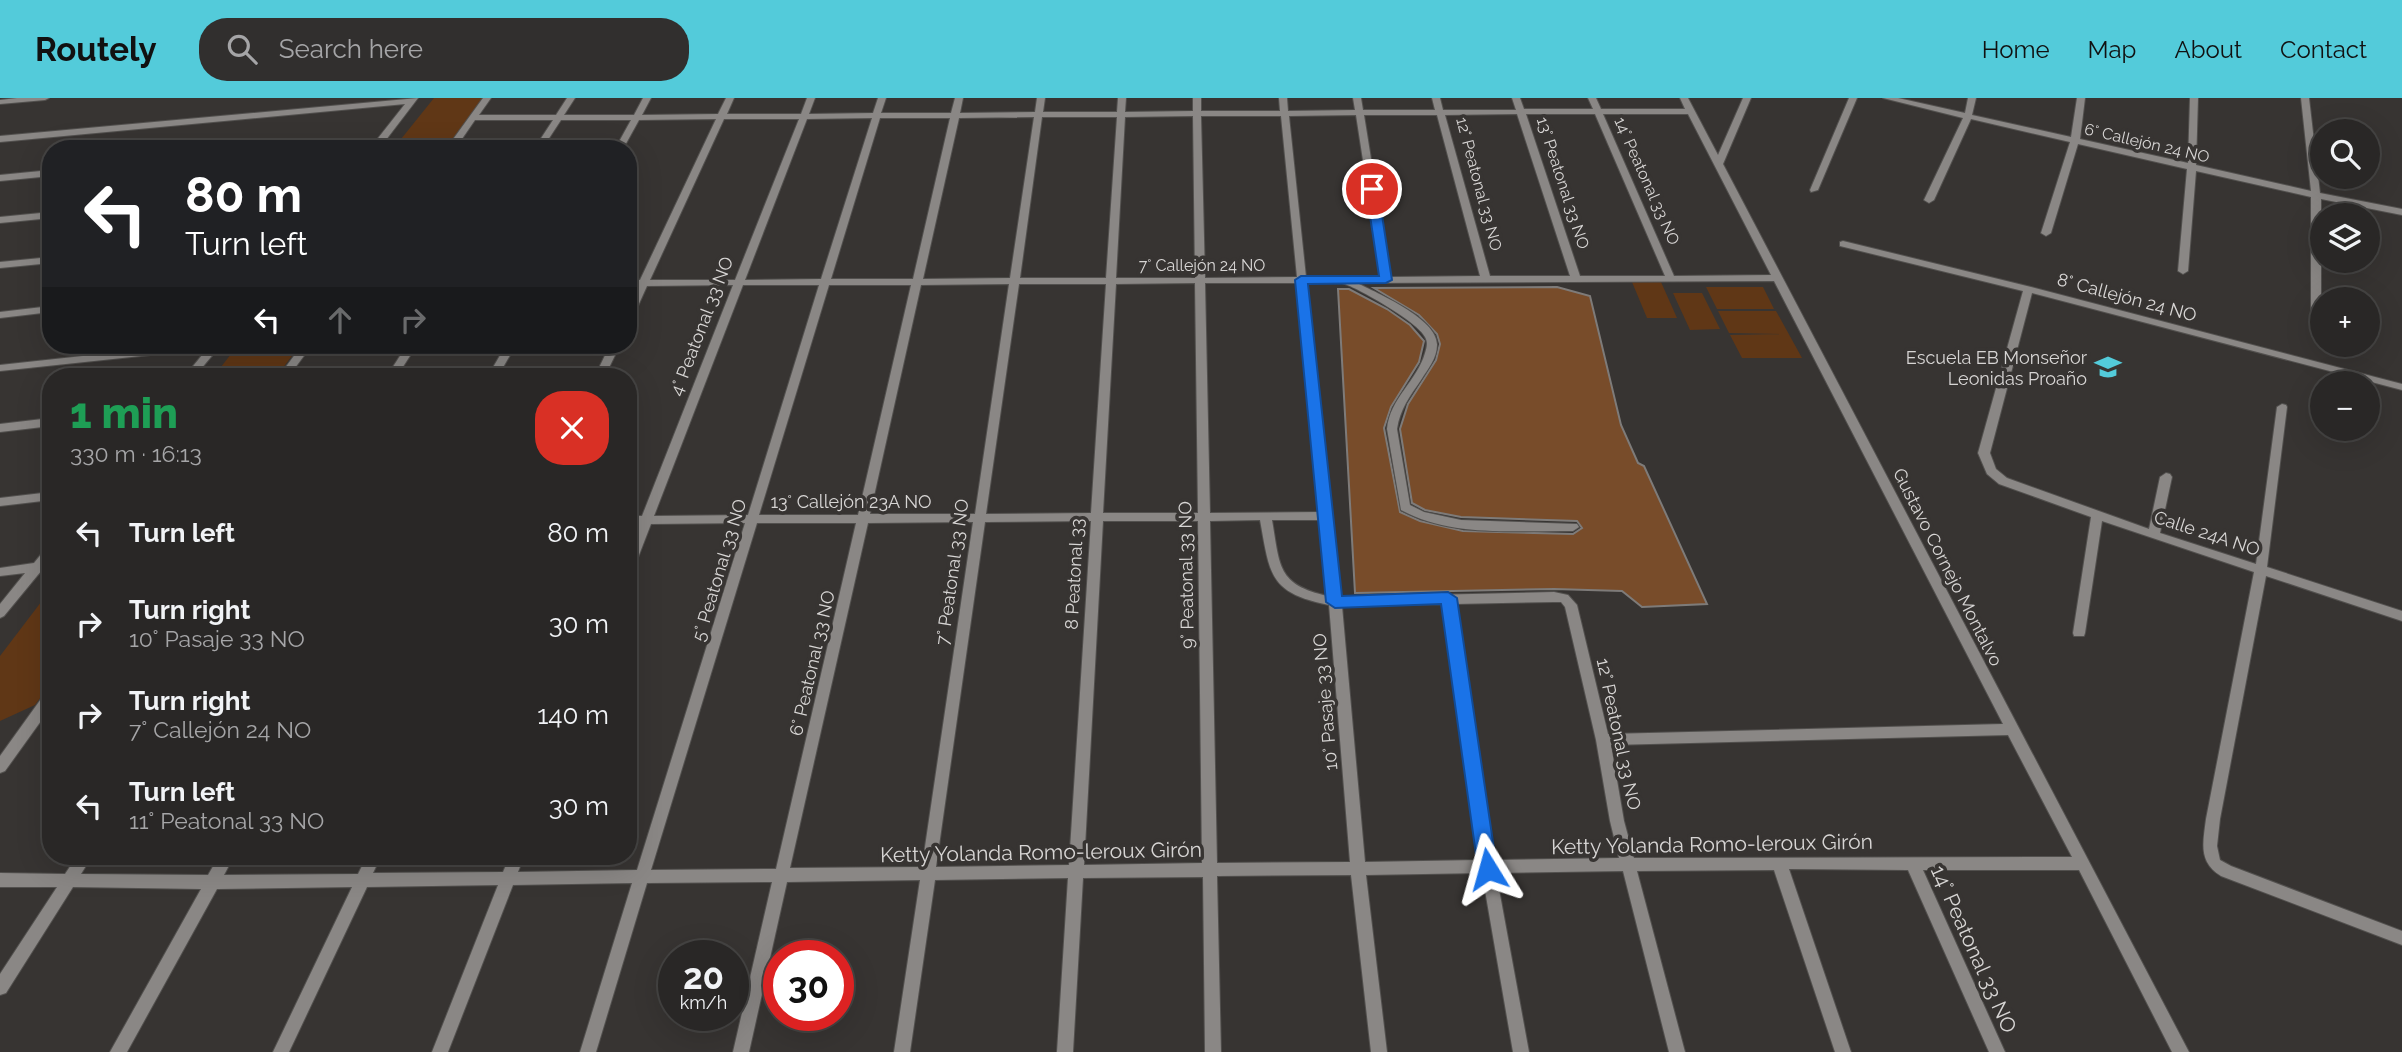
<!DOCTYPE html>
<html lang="en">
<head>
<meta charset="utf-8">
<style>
	:root { --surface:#292726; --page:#312f2e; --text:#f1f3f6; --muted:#a5a5a7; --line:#454443; --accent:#53cbda }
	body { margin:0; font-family:Raleway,sans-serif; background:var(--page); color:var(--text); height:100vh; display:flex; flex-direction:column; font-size:26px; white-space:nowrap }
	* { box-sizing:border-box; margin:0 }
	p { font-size:23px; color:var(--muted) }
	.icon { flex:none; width:38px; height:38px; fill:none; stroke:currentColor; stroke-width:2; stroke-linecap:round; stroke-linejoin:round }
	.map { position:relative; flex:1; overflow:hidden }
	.drawer { position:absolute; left:42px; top:270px; width:595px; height:497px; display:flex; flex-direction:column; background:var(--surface); border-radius:28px; box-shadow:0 7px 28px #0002,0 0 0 2px var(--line) }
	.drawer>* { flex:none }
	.guide { position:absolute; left:42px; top:42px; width:595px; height:214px; border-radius:28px; box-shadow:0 7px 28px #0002,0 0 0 2px var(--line); background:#202124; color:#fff; overflow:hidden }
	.buttons { position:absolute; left:2310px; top:21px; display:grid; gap:14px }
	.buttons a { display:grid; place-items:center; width:70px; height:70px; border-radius:50%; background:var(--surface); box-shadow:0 7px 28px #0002,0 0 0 2px var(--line); font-size:35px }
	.speed { position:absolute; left:658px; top:842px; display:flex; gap:14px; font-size:35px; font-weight:700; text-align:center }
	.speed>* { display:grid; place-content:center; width:91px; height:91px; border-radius:50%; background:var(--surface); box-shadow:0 7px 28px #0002,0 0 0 2px var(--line); line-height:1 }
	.speed small { font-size:18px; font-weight:400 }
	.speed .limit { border:10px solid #d22; background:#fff; color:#111 }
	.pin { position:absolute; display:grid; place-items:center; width:60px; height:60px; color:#fff; margin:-30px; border:4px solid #fff; border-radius:50%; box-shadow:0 2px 7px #0007 }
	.me { position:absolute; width:77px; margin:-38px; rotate:352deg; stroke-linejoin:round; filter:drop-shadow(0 0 5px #0008) }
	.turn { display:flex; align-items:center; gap:24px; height:147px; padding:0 28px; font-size:32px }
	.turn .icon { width:91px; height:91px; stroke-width:2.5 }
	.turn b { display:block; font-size:49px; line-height:60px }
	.lanes { display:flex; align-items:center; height:66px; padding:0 28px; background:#0003; justify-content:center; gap:35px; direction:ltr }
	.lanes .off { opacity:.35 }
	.round { display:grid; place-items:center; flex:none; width:74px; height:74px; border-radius:28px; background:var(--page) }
	.overview { display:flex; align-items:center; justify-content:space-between; height:119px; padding:0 28px }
	h1 { font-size:42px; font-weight:800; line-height:52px; color:#1e9e55 }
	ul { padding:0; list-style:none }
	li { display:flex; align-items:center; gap:21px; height:91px; padding:0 28px }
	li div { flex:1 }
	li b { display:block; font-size:26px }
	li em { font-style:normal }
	header { display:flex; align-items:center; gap:42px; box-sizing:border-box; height:98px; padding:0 35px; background:var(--accent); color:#111 }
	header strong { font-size:33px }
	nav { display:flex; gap:38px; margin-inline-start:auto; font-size:24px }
	.search { width:490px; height:63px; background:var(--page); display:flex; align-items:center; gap:18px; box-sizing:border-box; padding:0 24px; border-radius:28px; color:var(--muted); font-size:26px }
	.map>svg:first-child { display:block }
	.green { fill:#603716 }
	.building { fill:#784c2a; stroke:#7e7b79; stroke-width:2 }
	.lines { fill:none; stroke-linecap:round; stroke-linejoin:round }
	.minor-casing { stroke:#52504e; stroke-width:2 }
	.minor { fill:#8a8785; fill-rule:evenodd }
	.route { fill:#1a73e8; stroke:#114b97; stroke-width:2 }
	.labels { text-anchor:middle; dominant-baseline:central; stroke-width:7; stroke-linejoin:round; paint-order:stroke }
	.far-street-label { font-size:16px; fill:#d7d5d4; stroke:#373432 }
	.street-label { font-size:18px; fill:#d7d5d4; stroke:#373432 }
	.poi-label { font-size:18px; fill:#d7d5d4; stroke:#373432; text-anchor:end }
	.near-street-label { font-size:21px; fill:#d7d5d4; stroke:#373432 }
</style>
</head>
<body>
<header>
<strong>Routely</strong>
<div class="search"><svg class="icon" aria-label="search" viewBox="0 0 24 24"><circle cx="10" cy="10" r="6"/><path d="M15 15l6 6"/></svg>Search here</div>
<nav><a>Home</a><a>Map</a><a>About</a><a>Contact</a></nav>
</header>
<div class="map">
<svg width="2402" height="954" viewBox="0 0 2402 954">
	<rect width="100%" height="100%" fill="#373432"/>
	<path class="green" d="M 434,0 L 483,0 L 447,51 L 393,51 Z
		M 1632,184 L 1661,184 L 1677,220 L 1647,220 Z
		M 1706,189 L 1763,189 L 1774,211 L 1717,211 Z
		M 1673,195 L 1702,195 L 1720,231 L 1690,232 Z
		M 1718,213 L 1776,213 L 1802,260 L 1742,260 L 1730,237 L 1783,236 L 1729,235 Z
		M 238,247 L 300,247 L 277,278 L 214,278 Z
		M 51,491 L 51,585 L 35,607 L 0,623 L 0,558 Z"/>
	<path class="building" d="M 1557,189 L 1590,198 L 1621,327 L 1638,365 L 1644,368 L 1707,506 L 1642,509 L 1622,493 L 1554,491 L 1355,495 L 1338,191 L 1349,191 L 1387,211 L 1410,227 L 1424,243 L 1419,264 L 1391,309 L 1384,330 L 1400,414 L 1420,423 L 1463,433 L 1573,436 L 1582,430 L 1577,423 L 1461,419 L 1425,412 L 1412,405 L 1400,331 L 1408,306 L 1436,262 L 1440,246 L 1437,236 L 1419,217 L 1374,190 Z"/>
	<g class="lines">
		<g class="minor-casing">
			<path id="minor" d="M 17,0 L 49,0 L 45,2 L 0,6 L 0,2 Z
				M 418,0 L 379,51 L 370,51 L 371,49 L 313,51 L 317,48 L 375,44 L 405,6 L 0,44 L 0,38 Z
				M 483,0 L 491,0 L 479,17 L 556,17 L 567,0 L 575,0 L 564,17 L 634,17 L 643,0 L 651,0 L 642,17 L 718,16 L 726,0 L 734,0 L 727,16 L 801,16 L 807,0 L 815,0 L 809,16 L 873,15 L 878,0 L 886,0 L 881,15 L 951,15 L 955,0 L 963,0 L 960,15 L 1035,14 L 1037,0 L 1045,0 L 1043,14 L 1117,14 L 1118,0 L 1126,0 L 1125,14 L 1193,13 L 1193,0 L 1201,0 L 1201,13 L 1280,13 L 1279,0 L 1287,0 L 1288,13 L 1355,12 L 1353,0 L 1361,0 L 1363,12 L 1435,12 L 1432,0 L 1440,0 L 1443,12 L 1516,12 L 1512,0 L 1520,0 L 1524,11 L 1593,11 L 1588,0 L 1596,0 L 1601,11 L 1685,11 L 1680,0 L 1688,0 L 1718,57 L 1743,0 L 1751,0 L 1723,66 L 2189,954 L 2172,954 L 2079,772 L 1923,772 L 2005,954 L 1989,954 L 1908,772 L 1789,771 L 1851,954 L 1835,954 L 1774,772 L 1637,773 L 1685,954 L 1669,954 L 1623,773 L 1496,775 L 1529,954 L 1513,954 L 1482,775 L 1366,777 L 1387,954 L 1371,954 L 1351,777 L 1217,778 L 1221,954 L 1205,954 L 1203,779 L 1083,780 L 1073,954 L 1057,954 L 1068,780 L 935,782 L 910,954 L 894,954 L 920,782 L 787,784 L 749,954 L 733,954 L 772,784 L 647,785 L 596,954 L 580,954 L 632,785 L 513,787 L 448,954 L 432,954 L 498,787 L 367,789 L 289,954 L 273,954 L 352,789 L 217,791 L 127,954 L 110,954 L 201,791 L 73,789 L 6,895 L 0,897 L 0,876 L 57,789 L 0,789 L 0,775 L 65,776 L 77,758 L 92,758 L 81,776 L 208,777 L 219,758 L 234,758 L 224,777 L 358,776 L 367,758 L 381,758 L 373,775 L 503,774 L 510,758 L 524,758 L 518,774 L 637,772 L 745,425 L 651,426 L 634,470 L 628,474 L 628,454 L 639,426 L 628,426 L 628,418 L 642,418 L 733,187 L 647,188 L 633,219 L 628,222 L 628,208 L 638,188 L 628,188 L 628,182 L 640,182 L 716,21 L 639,22 L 623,51 L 615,51 L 631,22 L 561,22 L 542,51 L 534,51 L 553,22 L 475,22 L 455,51 L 446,51 ZM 1517,16 L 1570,178 L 1490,178 L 1445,17 ZM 1526,16 L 1595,16 L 1665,178 L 1580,178 ZM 1603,16 L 1688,16 L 1771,177 L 1674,178 ZM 1356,17 L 1381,179 L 1306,179 L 1289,18 ZM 1364,17 L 1437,17 L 1480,178 L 1390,179 ZM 1193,18 L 1195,180 L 1116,180 L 1125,19 ZM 1201,18 L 1281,18 L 1297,179 L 1205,180 ZM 1034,19 L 1010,180 L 923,181 L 959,20 ZM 1042,19 L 1117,19 L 1106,180 L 1020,180 ZM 872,20 L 821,181 L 745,182 L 807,21 ZM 880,20 L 950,20 L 913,181 L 831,181 ZM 724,21 L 799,21 L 735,182 L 650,182 ZM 1774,183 L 2003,626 L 1608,636 L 1577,507 L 1568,497 L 1554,494 L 1341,499 L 1307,185 C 1318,185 1334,182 1345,186 C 1361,192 1418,224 1425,239 C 1428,244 1427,249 1425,255 C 1417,283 1390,300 1387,331 L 1401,412 C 1453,440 1516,432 1573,433 L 1579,429 L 1577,426 L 1461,422 L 1424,414 L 1410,407 L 1397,331 C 1400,311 1410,298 1421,282 C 1428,271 1437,260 1437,247 C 1438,221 1377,195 1357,185 ZM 1195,185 L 1198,415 L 1103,415 L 1116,186 ZM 1205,185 L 1297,185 L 1320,414 L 1210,415 ZM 1009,186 L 975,416 L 870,416 L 921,187 ZM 1019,186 L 1106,186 L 1091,415 L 986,416 ZM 743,187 L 819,187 L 748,417 L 654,418 ZM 829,187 L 911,187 L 858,417 L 759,417 ZM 1260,422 C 1270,477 1269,495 1329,507 L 1350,764 L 1217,765 L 1210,423 ZM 1272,422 L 1321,422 L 1328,498 C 1277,487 1280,468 1272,422 ZM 1091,423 L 1069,767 L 936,769 L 985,424 ZM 1103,423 L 1198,423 L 1202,765 L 1084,767 ZM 973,424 L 922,769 L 790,770 L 868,425 ZM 757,425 L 856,425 L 776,771 L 651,772 ZM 1554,504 L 1561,504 L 1565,509 L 1596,642 L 1610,723 L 1619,760 L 1494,762 L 1455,506 ZM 1443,506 L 1479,762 L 1365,764 L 1342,508 ZM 2008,637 L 2072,759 L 1634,760 L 1624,723 L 1611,647 Z
				M 1849,0 L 1857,0 L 1818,92 L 1811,94 L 1810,92 Z
				M 1883,0 L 1898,0 L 1965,15 L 1968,0 L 1976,0 L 1972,17 L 2071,39 L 2077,0 L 2085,0 L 2080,41 L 2188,65 L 2190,0 L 2198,0 L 2196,67 L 2311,93 L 2301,0 L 2309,0 L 2320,95 L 2402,111 L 2402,117 L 2321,101 L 2321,219 L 2316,222 L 2311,219 L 2311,99 L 2196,73 L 2188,173 L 2183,176 L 2178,173 L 2187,71 L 2078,46 L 2051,135 L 2046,138 L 2041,135 L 2070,44 L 1971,21 L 1934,102 L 1929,105 L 1924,102 L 1963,20 Z
				M 51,72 L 51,78 L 0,83 L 0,77 Z
				M 51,114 L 51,120 L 0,125 L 0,119 Z
				M 1843,143 L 2031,189 L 2402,286 L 2402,292 L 2032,195 L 1990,355 L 1996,371 L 2007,380 L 2149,431 L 2160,379 L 2166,375 L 2170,376 L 2172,379 L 2160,435 L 2256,466 L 2277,309 L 2282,306 L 2286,307 L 2287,309 L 2267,469 L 2402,513 L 2402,523 L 2266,478 L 2220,721 L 2217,748 L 2220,762 L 2231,768 L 2402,833 L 2402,847 L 2221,778 C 2198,764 2203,745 2206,721 L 2254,474 L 2102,423 L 2085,535 L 2084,538 L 2074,538 L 2073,535 L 2091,419 L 1999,386 L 1987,376 L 1978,355 L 2023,193 L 1840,148 L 1840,144 Z
				M 51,159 L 51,165 L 0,170 L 0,164 Z
				M 51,208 L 51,214 L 0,220 L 0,214 Z
				M 184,247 L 221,247 L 195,278 L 185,278 L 207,251 L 0,273 L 0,267 Z
				M 302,247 L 312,247 L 289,278 L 279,278 Z
				M 407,247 L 417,247 L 397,278 L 387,278 Z
				M 506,247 L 516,247 L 498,278 L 488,278 Z
				M 610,247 L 620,247 L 605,278 L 595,278 Z
				M 51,320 L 51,328 L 0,334 L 0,326 Z
				M 51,394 L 51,402 L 0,408 L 0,400 Z
				M 51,448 L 51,461 L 4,518 L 0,520 L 0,506 L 25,475 L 0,478 L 0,470 L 34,465 L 47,449 Z
				M 51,593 L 51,609 L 5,673 L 0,675 L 0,658 L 46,594 Z"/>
		</g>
		<use href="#minor" class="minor"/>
	</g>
	<path class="route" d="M 1372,88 L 1378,91 L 1392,182 L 1386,185 L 1308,186 L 1342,498 L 1448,494 L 1457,500 L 1497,771 L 1494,777 L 1488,779 L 1481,777 L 1478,771 L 1441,506 L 1335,510 L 1326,504 L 1295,182 L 1301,178 L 1379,178 L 1366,91 Z"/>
	<defs>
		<g id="school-bare" transform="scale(2.1)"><path d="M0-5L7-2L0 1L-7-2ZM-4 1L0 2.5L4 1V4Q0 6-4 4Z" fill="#53cbda" stroke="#373432" stroke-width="2.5" paint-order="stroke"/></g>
	</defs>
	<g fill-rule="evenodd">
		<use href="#school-bare" x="2108" y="269"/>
	</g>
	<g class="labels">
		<g class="far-street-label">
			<text transform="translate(2147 45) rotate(13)">6° Callejón 24 NO</text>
			<text transform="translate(1647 83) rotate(66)">14° Peatonal 33 NO</text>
			<text transform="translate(1563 85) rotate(72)">13° Peatonal 33 NO</text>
			<text transform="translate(1479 86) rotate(75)">12° Peatonal 33 NO</text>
			<text x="1202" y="167">7° Callejón 24 NO</text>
		</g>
		<g class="street-label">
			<text transform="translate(2127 199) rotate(15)">8° Callejón 24 NO</text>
			<text transform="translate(701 228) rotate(-69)">4° Peatonal 33 NO</text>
			<text x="851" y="403">13° Callejón 23A NO</text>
			<text transform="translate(2207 435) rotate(18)">Calle 24A NO</text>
			<text transform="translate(1948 469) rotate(63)">Gustavo Cornejo Montalvo</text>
			<text transform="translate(719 472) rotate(-73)">5° Peatonal 33 NO</text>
			<text transform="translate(952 474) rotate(-82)">7° Peatonal 33 NO</text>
			<text transform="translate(1074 476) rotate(-87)">8 Peatonal 33</text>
			<text transform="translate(1186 477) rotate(-91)">9° Peatonal 33 NO</text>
			<text transform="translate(812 565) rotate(-77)">6° Peatonal 33 NO</text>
			<text transform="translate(1325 604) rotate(-95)">10° Pasaje 33 NO</text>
			<text transform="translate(1619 636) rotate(78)">12° Peatonal 33 NO</text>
		</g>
		<g class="poi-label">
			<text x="2087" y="259">Escuela EB Monseñor<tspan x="2087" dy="21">Leonidas Proaño</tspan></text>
		</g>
		<g class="near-street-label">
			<text transform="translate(1712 746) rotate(-1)">Ketty Yolanda Romo-leroux Girón</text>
			<text transform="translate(1041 754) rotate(-1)">Ketty Yolanda Romo-leroux Girón</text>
			<text transform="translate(1974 851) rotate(66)">14° Peatonal 33 NO</text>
		</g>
	</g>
</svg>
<div class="buttons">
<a><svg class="icon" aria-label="search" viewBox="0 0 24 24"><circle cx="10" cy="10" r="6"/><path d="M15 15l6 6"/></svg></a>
<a><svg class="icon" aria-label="layers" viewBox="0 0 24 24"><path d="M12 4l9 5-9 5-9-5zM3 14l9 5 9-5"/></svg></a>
<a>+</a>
<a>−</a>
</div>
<div class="speed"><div>20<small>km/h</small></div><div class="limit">30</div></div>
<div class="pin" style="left:1372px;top:91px;background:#d93025"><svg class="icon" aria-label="arrive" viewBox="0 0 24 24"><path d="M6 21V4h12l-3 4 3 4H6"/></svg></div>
<svg class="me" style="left:1488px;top:771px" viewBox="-20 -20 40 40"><path d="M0-17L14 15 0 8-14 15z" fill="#1a73e8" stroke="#fff" stroke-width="4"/></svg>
<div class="guide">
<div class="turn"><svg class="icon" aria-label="left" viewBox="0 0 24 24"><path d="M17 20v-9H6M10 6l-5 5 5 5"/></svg><div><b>80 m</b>Turn left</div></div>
<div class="lanes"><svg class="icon" aria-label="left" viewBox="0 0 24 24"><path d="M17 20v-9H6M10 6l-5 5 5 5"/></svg><svg class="icon off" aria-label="ahead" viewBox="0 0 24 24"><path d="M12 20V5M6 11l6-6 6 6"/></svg><svg class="icon off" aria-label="right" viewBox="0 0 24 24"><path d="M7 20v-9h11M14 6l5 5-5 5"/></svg></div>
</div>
<section class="drawer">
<div class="overview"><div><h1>1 min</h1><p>330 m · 16:13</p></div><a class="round" style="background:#d93025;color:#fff"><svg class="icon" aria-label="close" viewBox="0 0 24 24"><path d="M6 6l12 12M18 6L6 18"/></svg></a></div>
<ul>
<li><svg class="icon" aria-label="left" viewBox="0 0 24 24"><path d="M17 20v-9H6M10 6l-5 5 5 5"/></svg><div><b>Turn left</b></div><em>80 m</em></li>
<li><svg class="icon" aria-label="right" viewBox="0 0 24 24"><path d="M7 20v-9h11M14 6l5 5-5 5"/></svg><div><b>Turn right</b><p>10° Pasaje 33 NO</p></div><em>30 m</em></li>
<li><svg class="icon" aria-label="right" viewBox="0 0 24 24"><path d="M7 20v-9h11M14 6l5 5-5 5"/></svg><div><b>Turn right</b><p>7° Callejón 24 NO</p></div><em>140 m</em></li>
<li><svg class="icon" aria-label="left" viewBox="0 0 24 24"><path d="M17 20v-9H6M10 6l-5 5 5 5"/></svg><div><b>Turn left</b><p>11° Peatonal 33 NO</p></div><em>30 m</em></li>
</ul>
</section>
</div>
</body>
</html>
